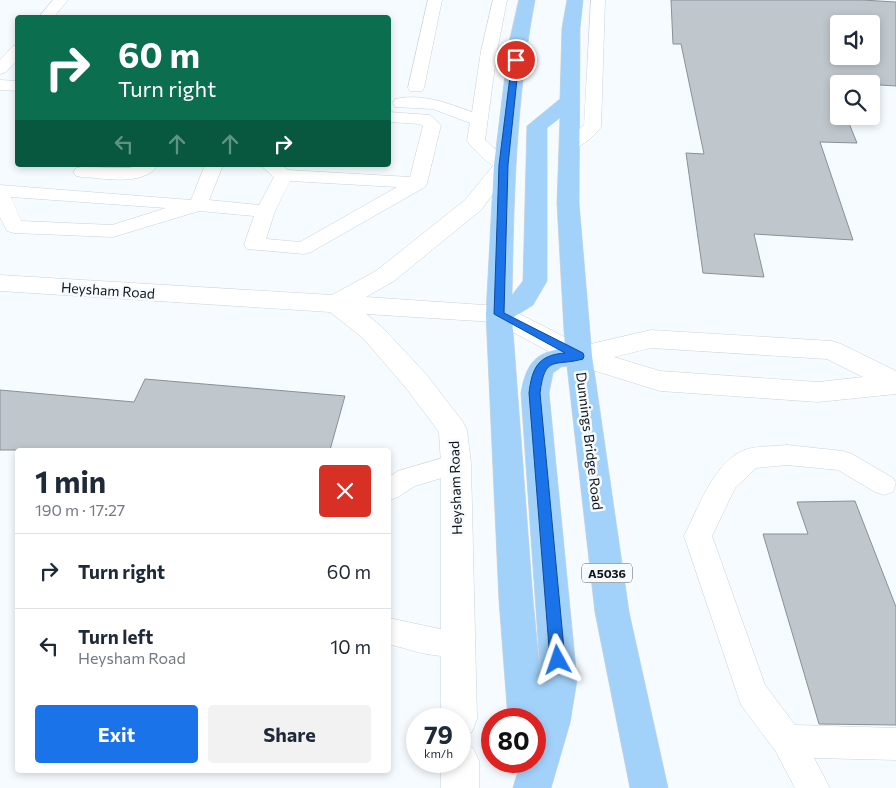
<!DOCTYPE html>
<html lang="en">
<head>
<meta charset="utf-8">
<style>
	:root { --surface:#fff; --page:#f2f2f3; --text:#1f2937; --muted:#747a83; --line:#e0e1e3; --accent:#1a73e8 }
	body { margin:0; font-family:Commissioner,sans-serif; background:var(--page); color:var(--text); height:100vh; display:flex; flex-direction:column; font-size:19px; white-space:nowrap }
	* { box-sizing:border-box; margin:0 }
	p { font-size:16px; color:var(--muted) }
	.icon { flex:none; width:28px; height:28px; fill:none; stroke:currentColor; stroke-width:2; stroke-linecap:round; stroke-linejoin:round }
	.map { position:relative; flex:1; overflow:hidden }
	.details { position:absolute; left:15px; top:448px; width:376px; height:325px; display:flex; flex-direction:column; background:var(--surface); border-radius:5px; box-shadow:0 2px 8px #0003 }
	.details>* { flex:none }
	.banner { position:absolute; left:15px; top:15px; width:376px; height:152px; border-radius:5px; box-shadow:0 2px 8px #0003; background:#0b6e4f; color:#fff; overflow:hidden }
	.buttons { position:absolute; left:830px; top:15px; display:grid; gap:10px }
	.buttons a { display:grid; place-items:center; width:50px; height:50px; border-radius:5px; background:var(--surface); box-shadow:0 2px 8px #0003; font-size:25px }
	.speed { position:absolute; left:406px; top:708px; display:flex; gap:10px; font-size:25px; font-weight:700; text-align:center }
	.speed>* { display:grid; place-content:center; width:65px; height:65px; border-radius:50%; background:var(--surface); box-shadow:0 2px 8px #0003; line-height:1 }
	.speed small { font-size:12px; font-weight:400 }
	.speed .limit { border:8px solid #d22; background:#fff; color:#111 }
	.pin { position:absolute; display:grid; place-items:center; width:42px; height:42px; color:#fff; margin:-21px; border:2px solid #fff; border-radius:50%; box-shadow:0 1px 5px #0007 }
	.me { position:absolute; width:55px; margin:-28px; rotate:355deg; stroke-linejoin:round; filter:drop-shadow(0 0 4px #0008) }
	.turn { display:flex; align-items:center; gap:18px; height:105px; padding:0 20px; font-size:22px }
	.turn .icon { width:65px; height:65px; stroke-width:2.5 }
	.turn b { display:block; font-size:35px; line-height:42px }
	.lanes { display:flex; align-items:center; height:48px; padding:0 20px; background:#0003; justify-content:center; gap:25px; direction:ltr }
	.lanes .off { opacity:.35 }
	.round { display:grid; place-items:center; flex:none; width:52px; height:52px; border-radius:5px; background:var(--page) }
	.overview { display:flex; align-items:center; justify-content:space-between; height:85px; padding:0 20px }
	h1 { font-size:30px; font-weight:700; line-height:38px }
	.button { display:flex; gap:10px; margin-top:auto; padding:10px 20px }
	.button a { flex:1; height:58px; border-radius:5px; background:var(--accent); color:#fff; font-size:20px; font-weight:700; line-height:58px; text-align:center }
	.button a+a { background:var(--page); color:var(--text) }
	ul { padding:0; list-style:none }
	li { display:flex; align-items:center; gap:15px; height:75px; padding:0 20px; border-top:1px solid var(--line) }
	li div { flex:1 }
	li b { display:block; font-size:19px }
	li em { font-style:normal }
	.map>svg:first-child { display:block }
	.building { fill:#bfc7cd; stroke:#899097; fill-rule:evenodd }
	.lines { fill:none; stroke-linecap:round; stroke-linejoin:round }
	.service-casing { stroke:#cad2d9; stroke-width:1 }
	.minor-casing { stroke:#cad2d9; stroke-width:1 }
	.trunk-casing { stroke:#d4d5d5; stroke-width:1 }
	.service { fill:#fff; fill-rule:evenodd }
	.minor { fill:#fff; fill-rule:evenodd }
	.trunk { fill:#a2d2fa; fill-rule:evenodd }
	.route { fill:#1a73e8; stroke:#114b97 }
	.labels { text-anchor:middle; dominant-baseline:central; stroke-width:5; stroke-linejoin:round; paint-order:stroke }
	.shield { fill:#f6fbff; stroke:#56595d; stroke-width:1 }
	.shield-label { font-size:12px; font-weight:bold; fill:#121417 }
	.street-label { font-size:14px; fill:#121417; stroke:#f6fbff }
</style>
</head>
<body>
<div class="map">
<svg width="896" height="788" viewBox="0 0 896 788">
	<rect width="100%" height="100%" fill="#f6fbff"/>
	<path class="building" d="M 671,0 L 862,0 L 896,2 L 896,86 L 832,82 L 839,99 L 839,116 L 846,116 L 857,143 L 820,142 L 853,240 L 754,234 L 764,277 L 703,273 L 686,153 L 704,154 L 681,44 L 673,44 ZM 839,24 L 871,24 L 871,56 L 839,56 Z
		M 145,379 L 345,396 L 330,450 L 0,450 L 0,390 L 134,402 Z
		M 855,501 L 896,607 L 896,725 L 819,724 L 763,534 L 808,534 L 797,502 Z"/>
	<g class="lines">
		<g class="service-casing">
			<path id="service" d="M 53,0 L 68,0 L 53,18 L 38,18 Z
				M 428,0 L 442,0 L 424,88 L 422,91 L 410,91 L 408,88 Z
				M 493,0 L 507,0 L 497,51 L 485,140 L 513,165 L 510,169 C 494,173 481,155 470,145 L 467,141 L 470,123 L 433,109 L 395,107 L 393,103 L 395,99 C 422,93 447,103 472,112 L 481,51 Z
				M 591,0 L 605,0 L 601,127 C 593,138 576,152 563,149 L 560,145 L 584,125 Z
				M 18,45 L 18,59 L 6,72 L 0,74 L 0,60 L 13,46 Z
				M 0,80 L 18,81 L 18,91 L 0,90 Z
				M 389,112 L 430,115 L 441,125 L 427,183 L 425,187 L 311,252 L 304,254 L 247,249 L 244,245 L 254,216 L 199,211 L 113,237 L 14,233 L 7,231 L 0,217 L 0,185 L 191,200 L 205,165 L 223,165 L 209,200 L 259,205 L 274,177 L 260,165 L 281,165 L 288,170 L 410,177 L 423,126 L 420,124 L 389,122 ZM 290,181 L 397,187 L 300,242 L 266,239 L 275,211 ZM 11,197 L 166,208 L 112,225 L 21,221 Z
				M 136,165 L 158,165 C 143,187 105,178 82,177 L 76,176 L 73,172 L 76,168 L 82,167 L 130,168 Z
				M 787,445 L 843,451 L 852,454 L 893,478 L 896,483 L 893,492 L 884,495 L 875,492 L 838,470 L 787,465 L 756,468 L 735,488 L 712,536 L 765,685 L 795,725 L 896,728 L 896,760 L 814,758 L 830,788 L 795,788 L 776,752 L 741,705 L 684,536 C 698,509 712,467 740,452 C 753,445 773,447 787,445 Z
				M 456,454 L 465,457 L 469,464 L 465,471 L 415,486 L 398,497 L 389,500 L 389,477 L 398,471 Z
				M 389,618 L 440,629 L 458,628 L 469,632 L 473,642 L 469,652 C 442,662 415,651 389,644 Z"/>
		</g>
		<g class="minor-casing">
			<path id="minor" d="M 504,159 L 511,161 L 514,165 L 481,210 L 394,281 L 366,297 L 499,306 L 508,308 L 582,346 L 651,330 L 832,341 L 841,344 L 896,371 L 896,394 L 818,402 L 660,391 L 570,363 L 494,322 L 366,314 L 381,326 L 426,374 L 463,422 L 467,430 L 471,464 L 477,719 L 472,732 L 460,737 L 460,719 L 441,719 L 441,464 L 439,432 L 406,388 L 363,338 L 330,312 L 0,291 L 0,275 L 332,295 L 376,271 L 465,200 L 497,161 ZM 651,348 L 827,359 L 863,377 L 818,382 L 660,371 L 614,357 Z
				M 460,742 L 473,748 L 479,761 L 479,788 L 441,788 L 441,761 L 460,761 Z"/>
		</g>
		<g class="trunk-casing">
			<path id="trunk" d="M 519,0 L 535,0 C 516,99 514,195 512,295 L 523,281 L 527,126 L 560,99 L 562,28 L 567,0 L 583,0 L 580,28 L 579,203 L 592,356 L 629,612 L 668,788 L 630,788 L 595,612 L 567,366 L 561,367 L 553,373 L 549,393 L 577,680 L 570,723 L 551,788 L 513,788 L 521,761 L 535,761 L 535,719 L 508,719 L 499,600 L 486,314 L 494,165 L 509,43 ZM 560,118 L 557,203 L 565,348 C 535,352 526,364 521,393 L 541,682 L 533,600 L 512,318 L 533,305 L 547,281 L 547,128 Z"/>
		</g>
		<use href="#service" class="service"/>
		<use href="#minor" class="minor"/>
		<use href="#trunk" class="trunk"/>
	</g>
	<path class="route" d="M 516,58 L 519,60 L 508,165 L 504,313 L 583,353 L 584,356 L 583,359 C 554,367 545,354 540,393 L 565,660 L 563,665 L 558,667 L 552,665 L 550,660 L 529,393 C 532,368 538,355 565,353 L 494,314 L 499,165 L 512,60 Z"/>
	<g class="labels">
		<rect class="shield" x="582" y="563.5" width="50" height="19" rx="4"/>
		<g class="shield-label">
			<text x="607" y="573">A5036</text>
		</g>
		<g class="street-label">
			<text transform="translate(108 290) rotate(4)">Heysham Road</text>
			<text transform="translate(590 441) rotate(83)">Dunnings Bridge Road</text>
			<text transform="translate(455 488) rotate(-92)">Heysham Road</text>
		</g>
	</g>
</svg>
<div class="buttons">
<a><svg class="icon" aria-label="sound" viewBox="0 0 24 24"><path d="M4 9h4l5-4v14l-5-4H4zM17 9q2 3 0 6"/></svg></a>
<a><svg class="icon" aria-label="search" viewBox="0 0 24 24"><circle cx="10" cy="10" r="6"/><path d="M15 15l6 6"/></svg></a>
</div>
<div class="speed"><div>79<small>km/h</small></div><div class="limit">80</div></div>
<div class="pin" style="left:516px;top:60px;background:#d93025"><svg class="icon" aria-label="arrive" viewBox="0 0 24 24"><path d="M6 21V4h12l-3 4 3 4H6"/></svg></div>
<svg class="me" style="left:558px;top:660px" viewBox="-20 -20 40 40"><path d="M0-17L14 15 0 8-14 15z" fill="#1a73e8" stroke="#fff" stroke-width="4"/></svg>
<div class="banner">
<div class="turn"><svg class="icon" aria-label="right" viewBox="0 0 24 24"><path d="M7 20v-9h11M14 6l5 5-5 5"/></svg><div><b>60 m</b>Turn right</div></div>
<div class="lanes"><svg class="icon off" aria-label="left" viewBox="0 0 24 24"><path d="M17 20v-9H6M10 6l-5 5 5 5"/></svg><svg class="icon off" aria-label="ahead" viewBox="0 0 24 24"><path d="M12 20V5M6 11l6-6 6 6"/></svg><svg class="icon off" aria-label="ahead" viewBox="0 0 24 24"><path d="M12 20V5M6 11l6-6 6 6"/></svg><svg class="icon" aria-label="right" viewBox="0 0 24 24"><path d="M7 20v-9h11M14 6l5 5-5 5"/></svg></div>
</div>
<section class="details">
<div class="overview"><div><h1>1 min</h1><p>190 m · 17:27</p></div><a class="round" style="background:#d93025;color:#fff"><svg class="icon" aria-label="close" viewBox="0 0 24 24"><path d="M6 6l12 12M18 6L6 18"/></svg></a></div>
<ul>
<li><svg class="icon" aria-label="right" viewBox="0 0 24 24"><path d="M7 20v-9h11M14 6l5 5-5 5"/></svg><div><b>Turn right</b></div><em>60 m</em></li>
<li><svg class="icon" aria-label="left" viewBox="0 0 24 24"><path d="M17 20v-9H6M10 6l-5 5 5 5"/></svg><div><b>Turn left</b><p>Heysham Road</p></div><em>10 m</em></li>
</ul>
<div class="button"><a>Exit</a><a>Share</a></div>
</section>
</div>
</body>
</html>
